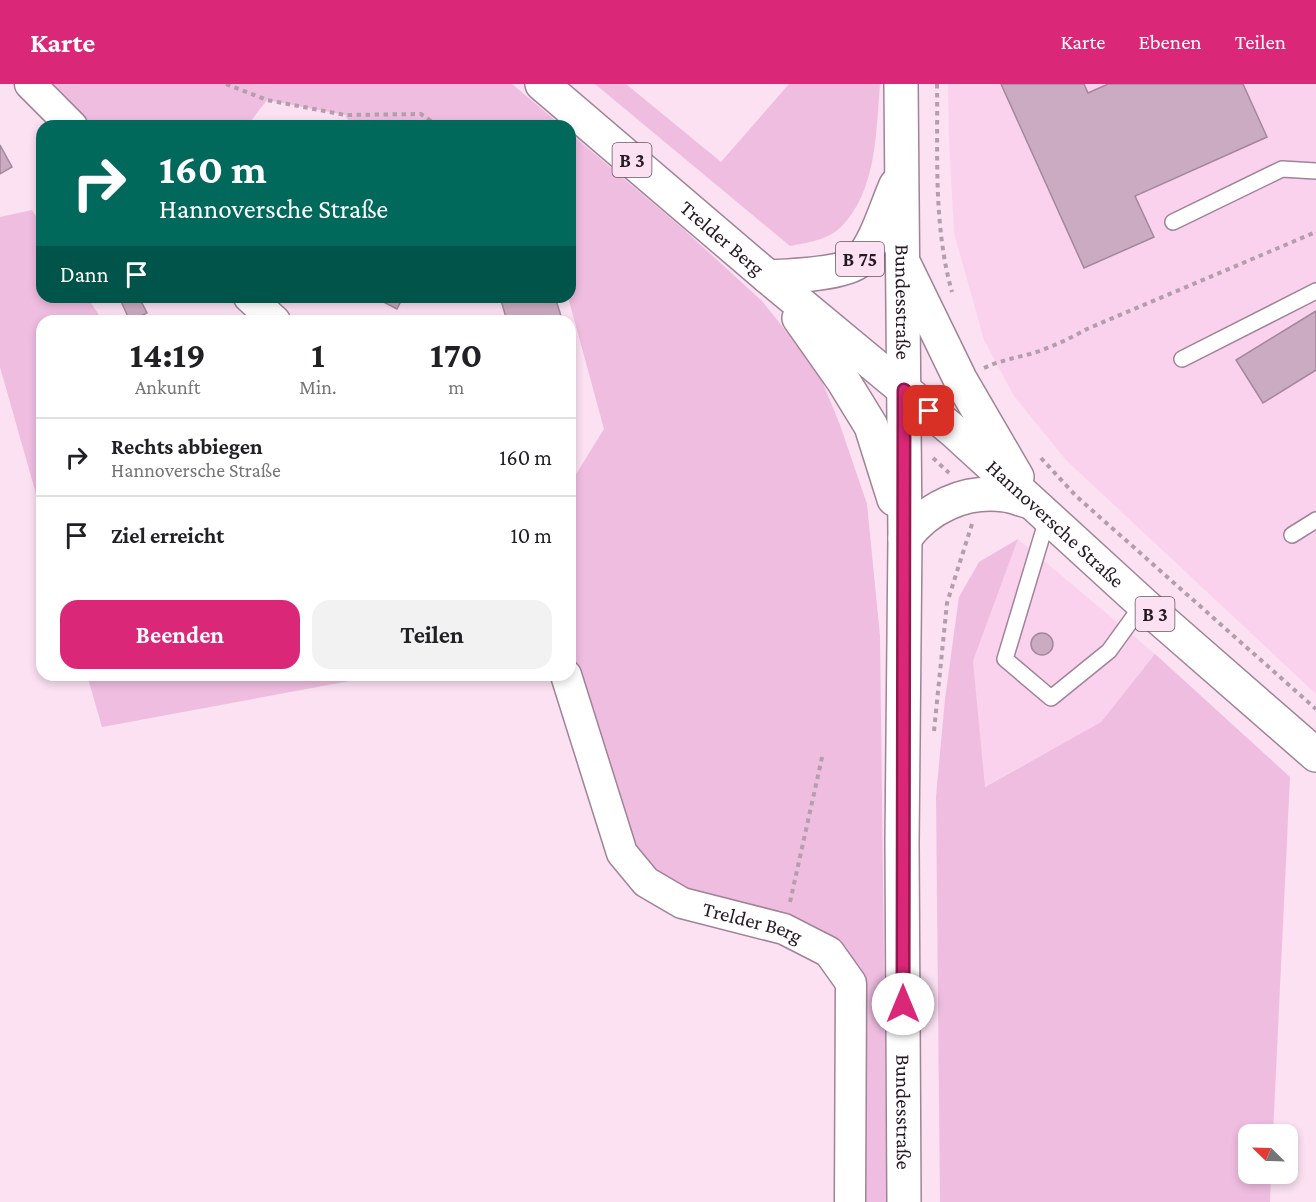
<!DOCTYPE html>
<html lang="de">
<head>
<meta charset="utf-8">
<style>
	:root { --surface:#fff; --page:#f2f2f2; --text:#202124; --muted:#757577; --line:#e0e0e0; --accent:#db2777 }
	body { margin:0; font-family:"Crimson Pro",serif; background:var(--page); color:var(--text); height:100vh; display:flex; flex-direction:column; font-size:22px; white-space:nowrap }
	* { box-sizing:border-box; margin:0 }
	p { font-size:20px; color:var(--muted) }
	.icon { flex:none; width:33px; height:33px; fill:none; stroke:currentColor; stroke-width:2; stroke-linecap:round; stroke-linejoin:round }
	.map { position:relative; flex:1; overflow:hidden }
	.sheet { position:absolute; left:36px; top:231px; width:540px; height:366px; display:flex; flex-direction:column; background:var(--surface); border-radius:18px; box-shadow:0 3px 9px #0003 }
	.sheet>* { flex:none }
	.top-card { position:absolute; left:36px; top:36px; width:540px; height:183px; border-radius:18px; box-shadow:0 3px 9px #0003; background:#00695c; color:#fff; overflow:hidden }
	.needle { width:39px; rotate:293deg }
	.fabs { position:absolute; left:1238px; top:1040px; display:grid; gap:12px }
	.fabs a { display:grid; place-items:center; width:60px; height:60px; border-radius:12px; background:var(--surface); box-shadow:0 3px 9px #0003; font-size:30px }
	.pin { position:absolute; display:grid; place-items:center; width:51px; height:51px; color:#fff; margin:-26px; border-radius:12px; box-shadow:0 3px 9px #0006 }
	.me { position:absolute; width:66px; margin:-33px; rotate:0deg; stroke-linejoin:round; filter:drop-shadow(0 0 4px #0008) }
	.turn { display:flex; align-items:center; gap:21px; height:126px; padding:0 24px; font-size:27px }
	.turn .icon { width:78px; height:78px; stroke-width:2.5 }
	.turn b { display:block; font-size:42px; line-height:51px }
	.then { display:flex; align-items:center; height:57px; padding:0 24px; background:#0003; gap:12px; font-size:22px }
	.eta { display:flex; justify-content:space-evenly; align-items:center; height:102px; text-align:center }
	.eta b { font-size:36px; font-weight:700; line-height:42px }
	.cta { display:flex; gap:12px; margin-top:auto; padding:12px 24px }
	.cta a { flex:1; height:69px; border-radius:18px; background:var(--accent); color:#fff; font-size:24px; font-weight:700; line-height:69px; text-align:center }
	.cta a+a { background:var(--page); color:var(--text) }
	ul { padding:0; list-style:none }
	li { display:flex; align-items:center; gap:18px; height:78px; padding:0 24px; border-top:2px solid var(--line) }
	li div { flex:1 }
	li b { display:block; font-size:22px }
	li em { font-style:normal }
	header { display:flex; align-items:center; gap:36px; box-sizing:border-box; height:84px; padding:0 30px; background:var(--accent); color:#fff }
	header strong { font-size:28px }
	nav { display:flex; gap:33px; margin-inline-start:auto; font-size:21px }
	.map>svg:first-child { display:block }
	.built { fill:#fad2ed }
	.green { fill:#efbde0 }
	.building { fill:#cbabc1; stroke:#a5879b; stroke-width:1.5 }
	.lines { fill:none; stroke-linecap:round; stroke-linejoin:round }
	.lane-casing { stroke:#a08397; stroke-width:18 }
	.street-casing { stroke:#a08397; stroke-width:33 }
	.primary-casing { stroke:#a08397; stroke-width:36 }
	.path { stroke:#b39eac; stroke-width:4; stroke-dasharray:4.5 4.5; stroke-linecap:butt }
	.lane { stroke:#fff; stroke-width:15 }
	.street { stroke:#fff; stroke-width:30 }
	.primary { stroke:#fff; stroke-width:33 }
	.route-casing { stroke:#8e194d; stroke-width:15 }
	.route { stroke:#db2777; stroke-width:10 }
	.labels { text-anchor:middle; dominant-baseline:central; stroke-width:6; stroke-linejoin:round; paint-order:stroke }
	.shield { fill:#fbe1f2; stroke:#655560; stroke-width:1.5 }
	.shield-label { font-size:20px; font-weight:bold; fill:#251922 }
	.street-label { font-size:21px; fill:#251922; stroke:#fbe1f2 }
</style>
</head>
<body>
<header>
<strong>Karte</strong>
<nav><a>Karte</a><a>Ebenen</a><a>Teilen</a></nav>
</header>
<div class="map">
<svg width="1316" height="1118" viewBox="0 0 1316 1118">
	<rect width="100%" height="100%" fill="#fbe1f2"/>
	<path class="built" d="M 948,0 L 1316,0 L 1316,610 L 1066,376 L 1014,312 L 984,256 L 954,149 L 949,55 Z
		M 1018,455 L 1155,570 L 1101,638 L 984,703 L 973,577 Z"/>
	<path class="green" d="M 30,0 L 512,0 L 562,42 L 352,42 L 345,31 L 267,16 L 247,42 L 72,42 Z
		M 595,0 L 626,0 L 721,78 L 789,0 L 880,0 C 876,47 877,107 841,143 C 828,156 806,159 790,162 Z
		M 570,49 L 681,143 L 762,217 L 818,287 L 840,341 L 867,420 L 880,552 L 887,1118 L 850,1118 L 851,899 L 829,868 L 646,798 L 570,591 L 570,400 L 604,345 L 568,213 L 570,213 Z
		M 32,126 L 42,142 L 42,213 L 87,213 L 103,237 L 42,237 L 42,431 L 0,283 L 0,133 Z
		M 1018,455 L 973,577 L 985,703 L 1101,638 L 1155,570 L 1290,693 L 1273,1050 L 1248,1050 L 1248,1089 L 1271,1089 L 1270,1118 L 940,1118 L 936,713 L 945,615 L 959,513 L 979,478 Z
		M 87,591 L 382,591 L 102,643 Z"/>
	<path class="building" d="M 1001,0 L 1084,0 L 1088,9 L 1108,0 L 1243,0 L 1267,53 L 1135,112 L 1154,153 L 1084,184 Z
		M 0,61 L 12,83 L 0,90 Z
		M 119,213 L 139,213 L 147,229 L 130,237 Z
		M 374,213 L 403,213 L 397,225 Z
		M 500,213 L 555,213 L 562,235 L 507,237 Z
		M 1316,227 L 1316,286 L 1263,319 L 1236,276 Z
		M1031 560a11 11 0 1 1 22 0a11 11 0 1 1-22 0Z"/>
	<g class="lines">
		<g class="lane-casing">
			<path id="lane" d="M 1173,138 L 1282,85 L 1316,87
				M 1182,275 L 1316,207
				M 1048,432 L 1005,575 L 1051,614 L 1109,567 L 1143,520
				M 1292,451 L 1316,436"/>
		</g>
		<g class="street-casing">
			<g id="street">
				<path d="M 30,0 L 72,42"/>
				<path d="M 249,213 L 275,237"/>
				<path id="s1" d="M 566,591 L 622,769 L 646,798 L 682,819 L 784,845 L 829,868 L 851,899 L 850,1118"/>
			</g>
		</g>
		<g class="primary-casing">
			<g id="primary">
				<path id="s2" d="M 542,0 L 768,193 L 955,348 L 1143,520 L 1316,671"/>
				<path id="s3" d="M 901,0 L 905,454 L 902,758 L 904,1118"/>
				<path d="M 905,182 L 960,295 L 1017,393"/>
				<path d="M 768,193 C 788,192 845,190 859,177 C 876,160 886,123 896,101"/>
				<path d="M 799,234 L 844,298 L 871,342 L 894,415"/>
				<path d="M 905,454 C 928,423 965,406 1004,411 C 1013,412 1022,416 1031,418"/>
			</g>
		</g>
		<path class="path" d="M 226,0 L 267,16 L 345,31 L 421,30 L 438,42
			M 937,0 C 938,69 933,141 952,208
			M 984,284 C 999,277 1014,274 1030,270 C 1050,264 1069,255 1087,245 L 1316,148
			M 933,374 L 949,389
			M 1041,374 L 1076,412 L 1316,625
			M 934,647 L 947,519 L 972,440
			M 790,818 L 823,669"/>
		<use href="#lane" class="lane"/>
		<use href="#street" class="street"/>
		<use href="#primary" class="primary"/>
	</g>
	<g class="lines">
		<g class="route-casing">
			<path id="route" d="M 903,920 C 902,715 905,510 904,306 L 929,327"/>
		</g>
		<use href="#route" class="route"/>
	</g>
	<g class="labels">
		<g class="shield">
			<rect x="612.5" y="59" width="39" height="34" rx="4.5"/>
			<rect x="836" y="158" width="48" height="34" rx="4.5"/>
			<rect x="1135.5" y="513" width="39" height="34" rx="4.5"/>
		</g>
		<g class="shield-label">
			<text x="632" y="76">B 3</text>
			<text x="860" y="175">B 75</text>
			<text x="1155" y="530">B 3</text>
		</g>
		<g class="street-label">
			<text stroke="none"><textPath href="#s2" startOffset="237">Trelder Berg</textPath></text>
			<text stroke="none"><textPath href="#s3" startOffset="218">Bundesstraße</textPath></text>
			<text stroke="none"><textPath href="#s2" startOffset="676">Hannoversche Straße</textPath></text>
			<text stroke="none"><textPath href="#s1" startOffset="339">Trelder Berg</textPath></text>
			<text stroke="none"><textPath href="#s3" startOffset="1028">Bundesstraße</textPath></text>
		</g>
	</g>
</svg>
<div class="fabs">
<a><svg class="needle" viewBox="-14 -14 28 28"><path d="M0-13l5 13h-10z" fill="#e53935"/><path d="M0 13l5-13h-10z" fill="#757577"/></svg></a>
</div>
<div class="pin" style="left:929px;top:327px;background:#d93025"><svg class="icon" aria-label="arrive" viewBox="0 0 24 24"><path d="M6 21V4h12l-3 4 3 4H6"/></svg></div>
<svg class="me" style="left:903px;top:920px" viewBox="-20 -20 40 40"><circle r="19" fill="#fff"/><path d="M0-13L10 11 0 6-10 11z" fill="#db2777"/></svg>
<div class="top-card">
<div class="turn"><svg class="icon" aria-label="right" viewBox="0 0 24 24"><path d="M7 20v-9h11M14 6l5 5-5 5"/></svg><div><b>160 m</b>Hannoversche Straße</div></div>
<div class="then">Dann<svg class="icon" aria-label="arrive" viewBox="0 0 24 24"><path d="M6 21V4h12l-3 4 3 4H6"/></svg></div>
</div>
<section class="sheet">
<div class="eta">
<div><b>14:19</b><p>Ankunft</p></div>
<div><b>1</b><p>Min.</p></div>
<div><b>170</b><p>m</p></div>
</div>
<ul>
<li><svg class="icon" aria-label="right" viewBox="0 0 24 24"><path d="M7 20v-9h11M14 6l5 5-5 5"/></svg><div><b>Rechts abbiegen</b><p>Hannoversche Straße</p></div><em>160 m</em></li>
<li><svg class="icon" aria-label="arrive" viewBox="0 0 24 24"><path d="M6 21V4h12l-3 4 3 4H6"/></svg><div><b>Ziel erreicht</b></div><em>10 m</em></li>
</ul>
<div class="cta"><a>Beenden</a><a>Teilen</a></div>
</section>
</div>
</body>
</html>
